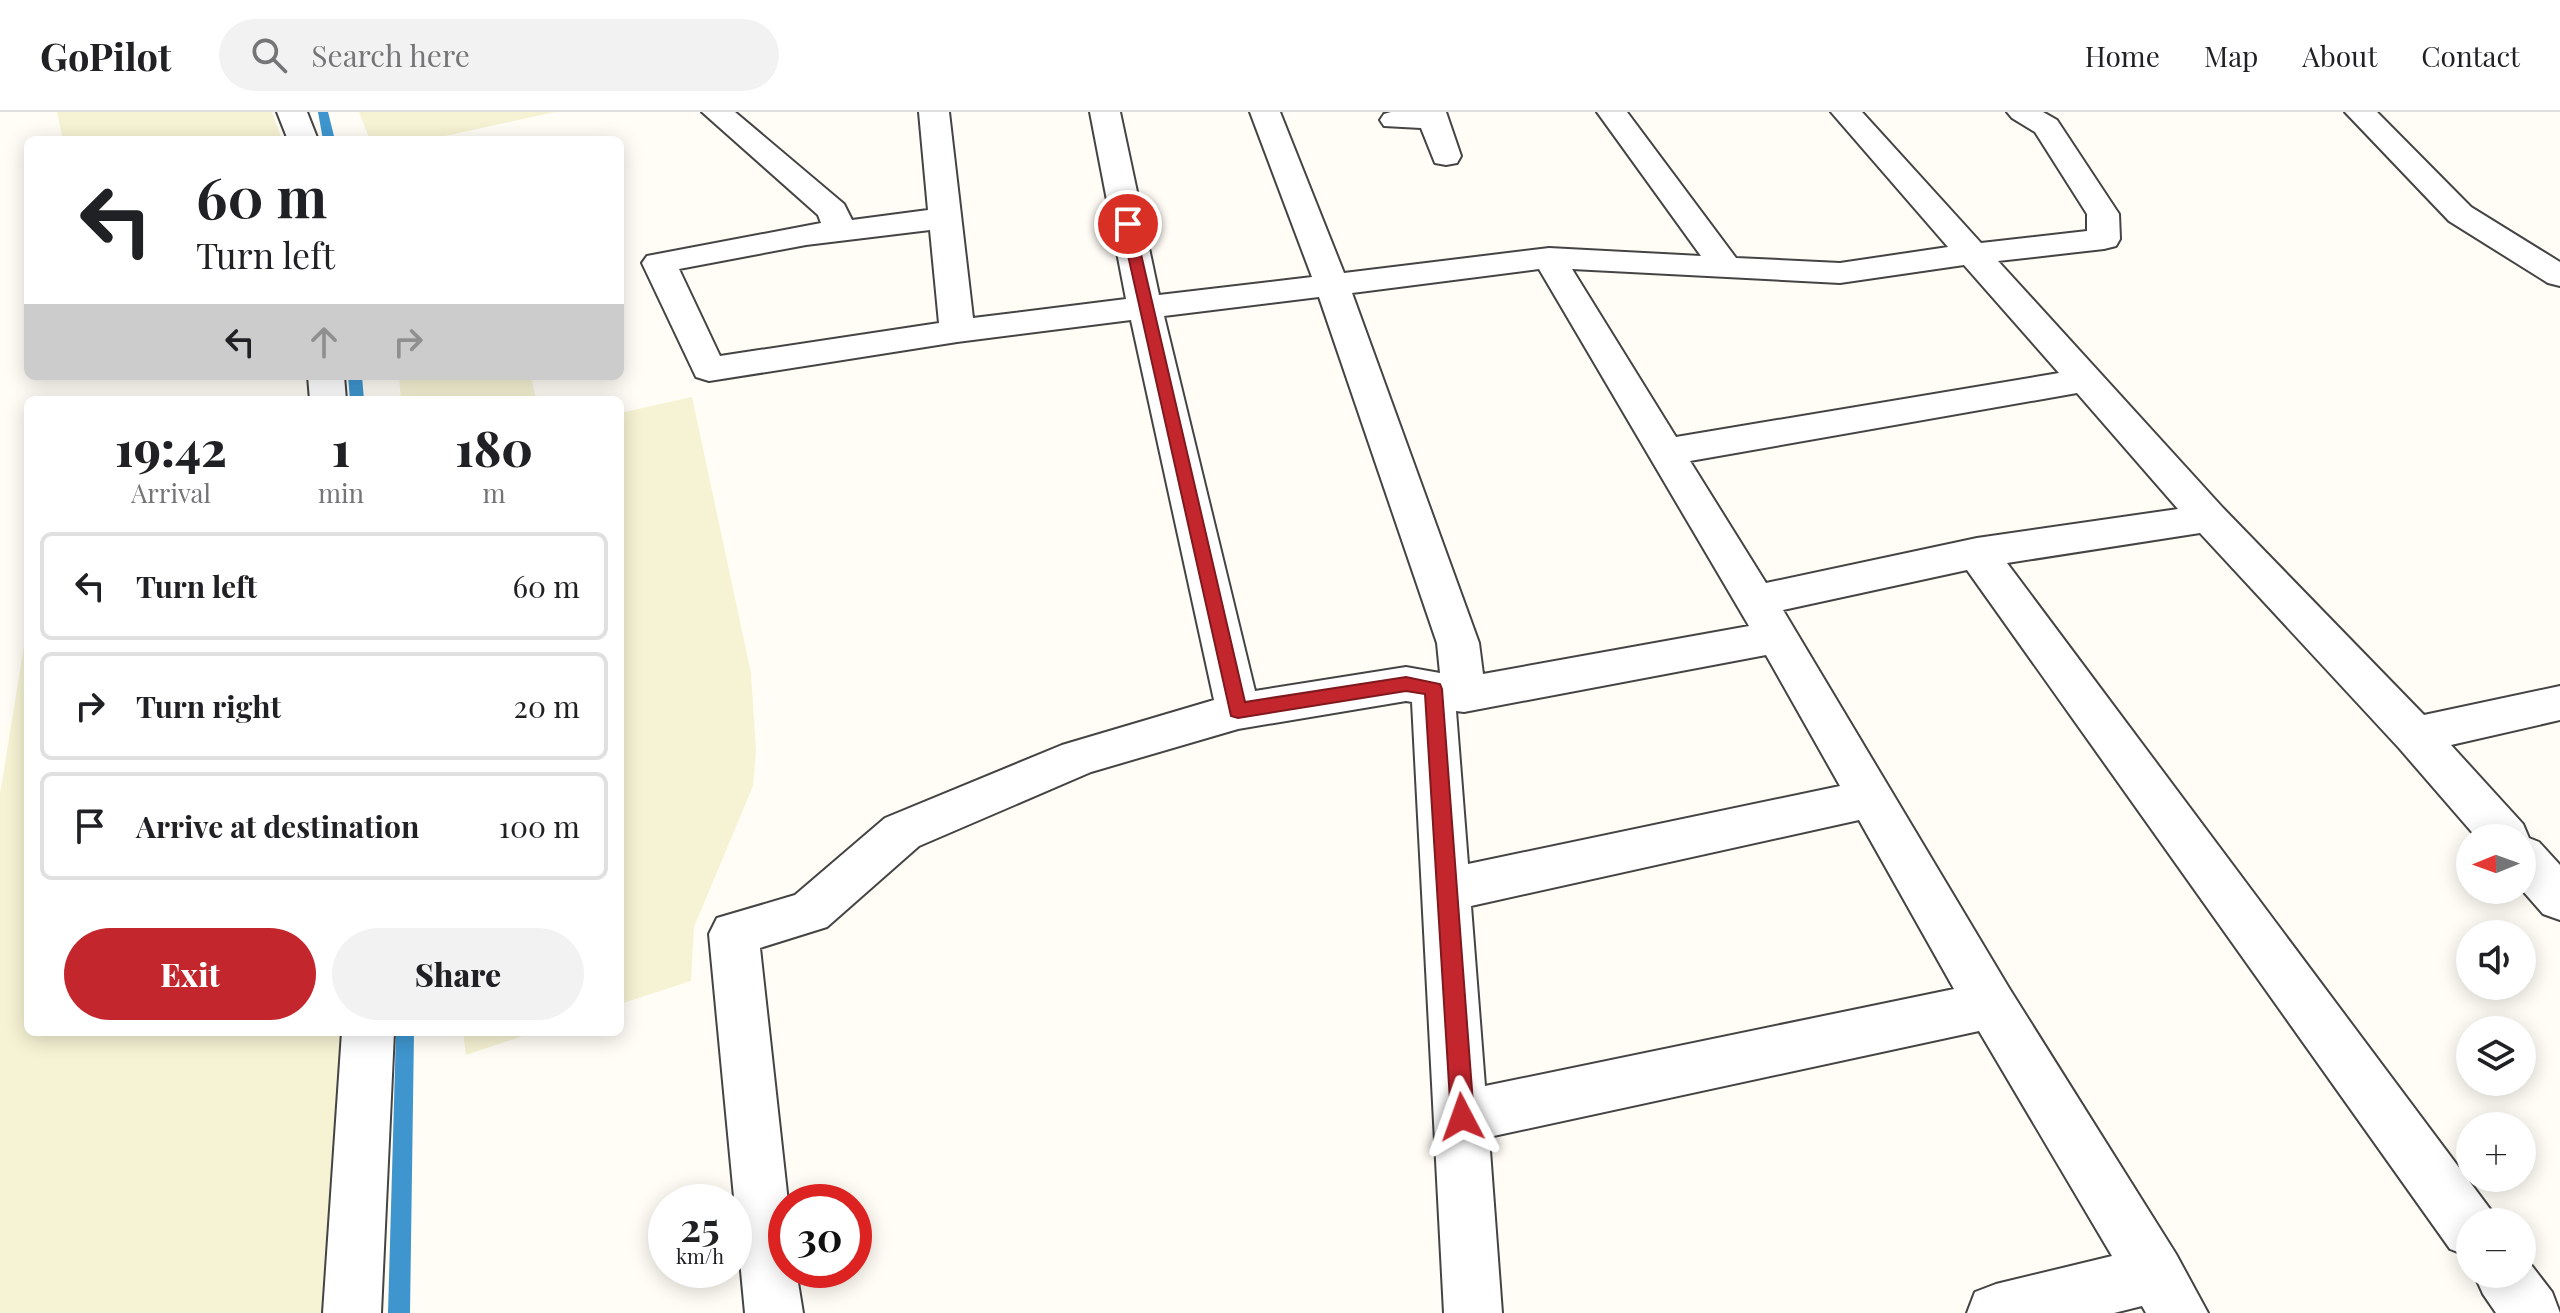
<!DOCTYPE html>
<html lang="en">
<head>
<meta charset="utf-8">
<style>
	:root { --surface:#fff; --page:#f2f2f2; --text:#202124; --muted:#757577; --line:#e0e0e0; --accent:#c4262e }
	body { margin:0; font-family:"Playfair Display",serif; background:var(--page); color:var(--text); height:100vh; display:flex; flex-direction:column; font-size:30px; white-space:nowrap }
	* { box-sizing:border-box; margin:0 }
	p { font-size:26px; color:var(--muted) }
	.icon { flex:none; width:44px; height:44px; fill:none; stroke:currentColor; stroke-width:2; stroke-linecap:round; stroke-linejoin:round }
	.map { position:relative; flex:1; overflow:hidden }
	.panel { position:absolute; left:24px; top:284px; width:600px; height:640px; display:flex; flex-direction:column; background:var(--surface); border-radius:12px; box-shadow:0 4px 20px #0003 }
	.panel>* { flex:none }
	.hud { position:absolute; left:24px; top:24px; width:600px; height:244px; border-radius:12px; box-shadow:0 4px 20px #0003; background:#fff; color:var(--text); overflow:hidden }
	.needle { width:52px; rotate:269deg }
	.tools { position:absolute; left:2456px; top:712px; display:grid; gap:16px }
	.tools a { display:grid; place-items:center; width:80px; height:80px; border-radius:50%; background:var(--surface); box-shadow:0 4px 20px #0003; font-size:40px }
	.speed { position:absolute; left:648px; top:1072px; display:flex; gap:16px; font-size:40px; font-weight:700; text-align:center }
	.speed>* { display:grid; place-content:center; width:104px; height:104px; border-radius:50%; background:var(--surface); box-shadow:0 4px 20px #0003; line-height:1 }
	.speed small { font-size:20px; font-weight:400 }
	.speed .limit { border:12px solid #d22; background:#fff; color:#111 }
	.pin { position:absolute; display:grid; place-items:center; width:68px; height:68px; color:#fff; margin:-34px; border:4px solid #fff; border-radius:50%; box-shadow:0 2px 8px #0007 }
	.me { position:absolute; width:88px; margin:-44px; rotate:356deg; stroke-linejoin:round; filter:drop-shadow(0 0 6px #0008) }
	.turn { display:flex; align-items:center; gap:28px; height:168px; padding:0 40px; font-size:36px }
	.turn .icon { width:104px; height:104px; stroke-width:2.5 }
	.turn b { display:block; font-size:56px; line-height:68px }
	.lanes { display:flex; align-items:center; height:76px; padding:0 40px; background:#0003; justify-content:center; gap:40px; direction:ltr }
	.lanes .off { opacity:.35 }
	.eta { display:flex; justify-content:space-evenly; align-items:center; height:136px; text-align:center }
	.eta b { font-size:48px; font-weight:800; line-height:56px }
	.cta { display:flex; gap:16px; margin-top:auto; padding:16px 40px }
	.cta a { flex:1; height:92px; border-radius:48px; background:var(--accent); color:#fff; font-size:32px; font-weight:800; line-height:92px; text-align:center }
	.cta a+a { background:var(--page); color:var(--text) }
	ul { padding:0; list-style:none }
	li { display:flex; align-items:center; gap:24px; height:108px; margin:0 16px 12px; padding:0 24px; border:4px solid var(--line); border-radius:12px }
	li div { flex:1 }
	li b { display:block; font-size:30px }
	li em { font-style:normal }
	header { display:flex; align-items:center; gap:48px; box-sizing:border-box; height:112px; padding:0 40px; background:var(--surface); border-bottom:2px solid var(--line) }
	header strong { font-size:38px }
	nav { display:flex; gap:44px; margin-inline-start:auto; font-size:28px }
	.search { width:560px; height:72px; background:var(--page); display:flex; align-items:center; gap:20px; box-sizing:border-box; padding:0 28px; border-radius:44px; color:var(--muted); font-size:30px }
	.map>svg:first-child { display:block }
	.farmland { fill:#f6f3d4 }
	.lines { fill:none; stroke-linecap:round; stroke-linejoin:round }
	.stream { fill:#3f96cf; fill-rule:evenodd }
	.minor-casing { stroke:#444; stroke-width:4 }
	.minor { fill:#fff; fill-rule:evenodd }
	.route { fill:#c4262e; stroke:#7f191e; stroke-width:2 }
</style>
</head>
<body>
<header>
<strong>GoPilot</strong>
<div class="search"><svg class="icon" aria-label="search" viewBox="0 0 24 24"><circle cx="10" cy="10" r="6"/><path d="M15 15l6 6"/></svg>Search here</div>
<nav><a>Home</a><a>Map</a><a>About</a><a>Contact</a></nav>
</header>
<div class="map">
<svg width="2560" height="1201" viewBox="0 0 2560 1201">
	<rect width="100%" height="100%" fill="#fffdf5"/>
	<path class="farmland" d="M 57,0 L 272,0 L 282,28 L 63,28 Z
		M 359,0 L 555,0 L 427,28 L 370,28 Z
		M 399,264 L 531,264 L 536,288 L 401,288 Z
		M 692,285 L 751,561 L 756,639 L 753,674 L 694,815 L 691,869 L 620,892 L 620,301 Z
		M 28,509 L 28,920 L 342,920 L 348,1032 L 331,1201 L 0,1201 L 0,682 Z
		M 463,920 L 535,920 L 466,943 Z"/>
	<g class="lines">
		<path class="stream" d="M 318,0 L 328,0 L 335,28 L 323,28 Z
			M 348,264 L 362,264 L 364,288 L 350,288 Z
			M 396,920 L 414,920 L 410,1201 L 388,1201 Z"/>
		<g class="minor-casing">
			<path id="minor" d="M 277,0 L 307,0 L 318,28 L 288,28 Z
				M 702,0 L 735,0 L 844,92 L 852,108 L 928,98 L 919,0 L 949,0 L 973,206 L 1126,187 L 1090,0 L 1120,0 L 1159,183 L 1312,165 L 1250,0 L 1280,0 L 1344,161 L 1549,136 L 1701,144 L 1597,0 L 1627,0 L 1736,146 L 1840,151 L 1948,135 L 1831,0 L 1862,0 L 1981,131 L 2087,119 L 2087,102 L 2035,20 L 2012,6 L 2007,0 L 2043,0 L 2057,8 L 2119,102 L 2120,127 L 2116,134 L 2104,137 L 1998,149 L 2223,396 L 2424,603 L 2560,574 L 2560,608 L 2451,633 L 2523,712 L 2529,726 L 2539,730 L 2560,753 L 2560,808 L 2543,802 L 2522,778 L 2522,726 L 2477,726 L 2399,636 L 2200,421 L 2007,451 L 2490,1097 L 2495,1110 L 2470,1110 L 2470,1145 L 2450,1137 L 1967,458 L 1783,498 L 2009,876 L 2176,1142 L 2208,1201 L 2146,1201 L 2142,1194 L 2114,1201 L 1967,1201 L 1975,1180 L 1996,1172 L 2112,1144 L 1979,919 L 1489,1025 L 1502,1201 L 1444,1201 L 1412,590 L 1406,589 L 1238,617 L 1091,660 L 919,734 L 827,815 L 760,836 L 788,1090 L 786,1158 L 796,1158 L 803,1201 L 745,1201 L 709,822 L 717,806 L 795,783 L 885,706 L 1062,633 L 1214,588 L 1131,208 L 957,230 L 709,269 L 696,265 L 642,151 L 647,144 L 821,111 L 818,103 ZM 930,118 L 939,211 L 720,244 L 679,157 L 806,133 ZM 1964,153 L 2059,261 L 1676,325 L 1572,157 L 1840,171 ZM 1539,157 L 1749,514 L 1483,562 L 1479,531 L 1352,181 ZM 1319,185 L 1437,531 L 1440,561 L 1406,555 L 1255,579 L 1164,204 ZM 2077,281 L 2178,397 L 1977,426 L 1766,471 L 1690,349 ZM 1766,543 L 1840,674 L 1468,752 L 1456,599 L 1464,600 ZM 1859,708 L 1954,877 L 1485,974 L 1471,794 Z
				M 1391,0 L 1446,0 L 1461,44 L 1457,51 L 1446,53 L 1435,51 L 1421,16 L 1384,14 L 1380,8 L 1384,2 Z
				M 2345,0 L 2377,0 L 2471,95 L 2560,150 L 2560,174 L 2548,171 L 2449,109 Z
				M 308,264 L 344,264 L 346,288 L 310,288 Z
				M 342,920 L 394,920 L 381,1201 L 323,1201 Z
				M 2522,1141 L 2552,1180 L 2560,1201 L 2496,1201 L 2483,1182 L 2474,1162 L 2522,1162 Z"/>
		</g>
		<use href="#minor" class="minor"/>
	</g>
	<path class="route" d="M 1128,108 L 1134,112 L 1245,590 L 1406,565 L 1440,572 L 1442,577 L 1474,1005 L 1470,1012 L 1462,1015 L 1455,1012 L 1451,1005 L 1425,582 L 1406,579 L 1238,606 L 1231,604 L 1121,112 Z"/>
</svg>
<div class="tools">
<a><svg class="needle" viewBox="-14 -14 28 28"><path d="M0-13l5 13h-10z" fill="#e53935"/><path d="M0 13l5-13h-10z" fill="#757577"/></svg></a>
<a><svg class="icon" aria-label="sound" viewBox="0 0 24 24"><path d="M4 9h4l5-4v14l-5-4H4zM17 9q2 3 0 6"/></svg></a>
<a><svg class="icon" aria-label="layers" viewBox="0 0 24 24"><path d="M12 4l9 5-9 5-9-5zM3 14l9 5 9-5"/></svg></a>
<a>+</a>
<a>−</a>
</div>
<div class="speed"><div>25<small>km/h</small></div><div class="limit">30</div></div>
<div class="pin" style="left:1128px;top:112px;background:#d93025"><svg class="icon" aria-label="arrive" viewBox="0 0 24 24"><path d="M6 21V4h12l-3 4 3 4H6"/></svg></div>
<svg class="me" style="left:1462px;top:1005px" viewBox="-20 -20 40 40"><path d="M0-17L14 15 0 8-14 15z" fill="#c4262e" stroke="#fff" stroke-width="4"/></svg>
<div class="hud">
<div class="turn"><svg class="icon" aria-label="left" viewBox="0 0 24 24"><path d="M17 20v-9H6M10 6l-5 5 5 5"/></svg><div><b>60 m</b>Turn left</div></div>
<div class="lanes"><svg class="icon" aria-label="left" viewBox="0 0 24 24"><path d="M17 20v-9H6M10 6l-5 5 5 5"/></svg><svg class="icon off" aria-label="ahead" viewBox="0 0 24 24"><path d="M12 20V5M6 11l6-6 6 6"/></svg><svg class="icon off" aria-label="right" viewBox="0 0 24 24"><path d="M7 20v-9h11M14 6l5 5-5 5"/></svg></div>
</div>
<section class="panel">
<div class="eta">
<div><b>19:42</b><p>Arrival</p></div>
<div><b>1</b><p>min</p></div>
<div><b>180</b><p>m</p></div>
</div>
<ul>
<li><svg class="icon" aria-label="left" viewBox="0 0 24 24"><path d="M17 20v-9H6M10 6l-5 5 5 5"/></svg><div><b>Turn left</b></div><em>60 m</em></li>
<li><svg class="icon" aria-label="right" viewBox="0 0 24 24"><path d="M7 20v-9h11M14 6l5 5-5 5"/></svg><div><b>Turn right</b></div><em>20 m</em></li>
<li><svg class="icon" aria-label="arrive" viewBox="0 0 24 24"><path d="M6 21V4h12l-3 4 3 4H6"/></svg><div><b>Arrive at destination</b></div><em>100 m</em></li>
</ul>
<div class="cta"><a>Exit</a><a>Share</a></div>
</section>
</div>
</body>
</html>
